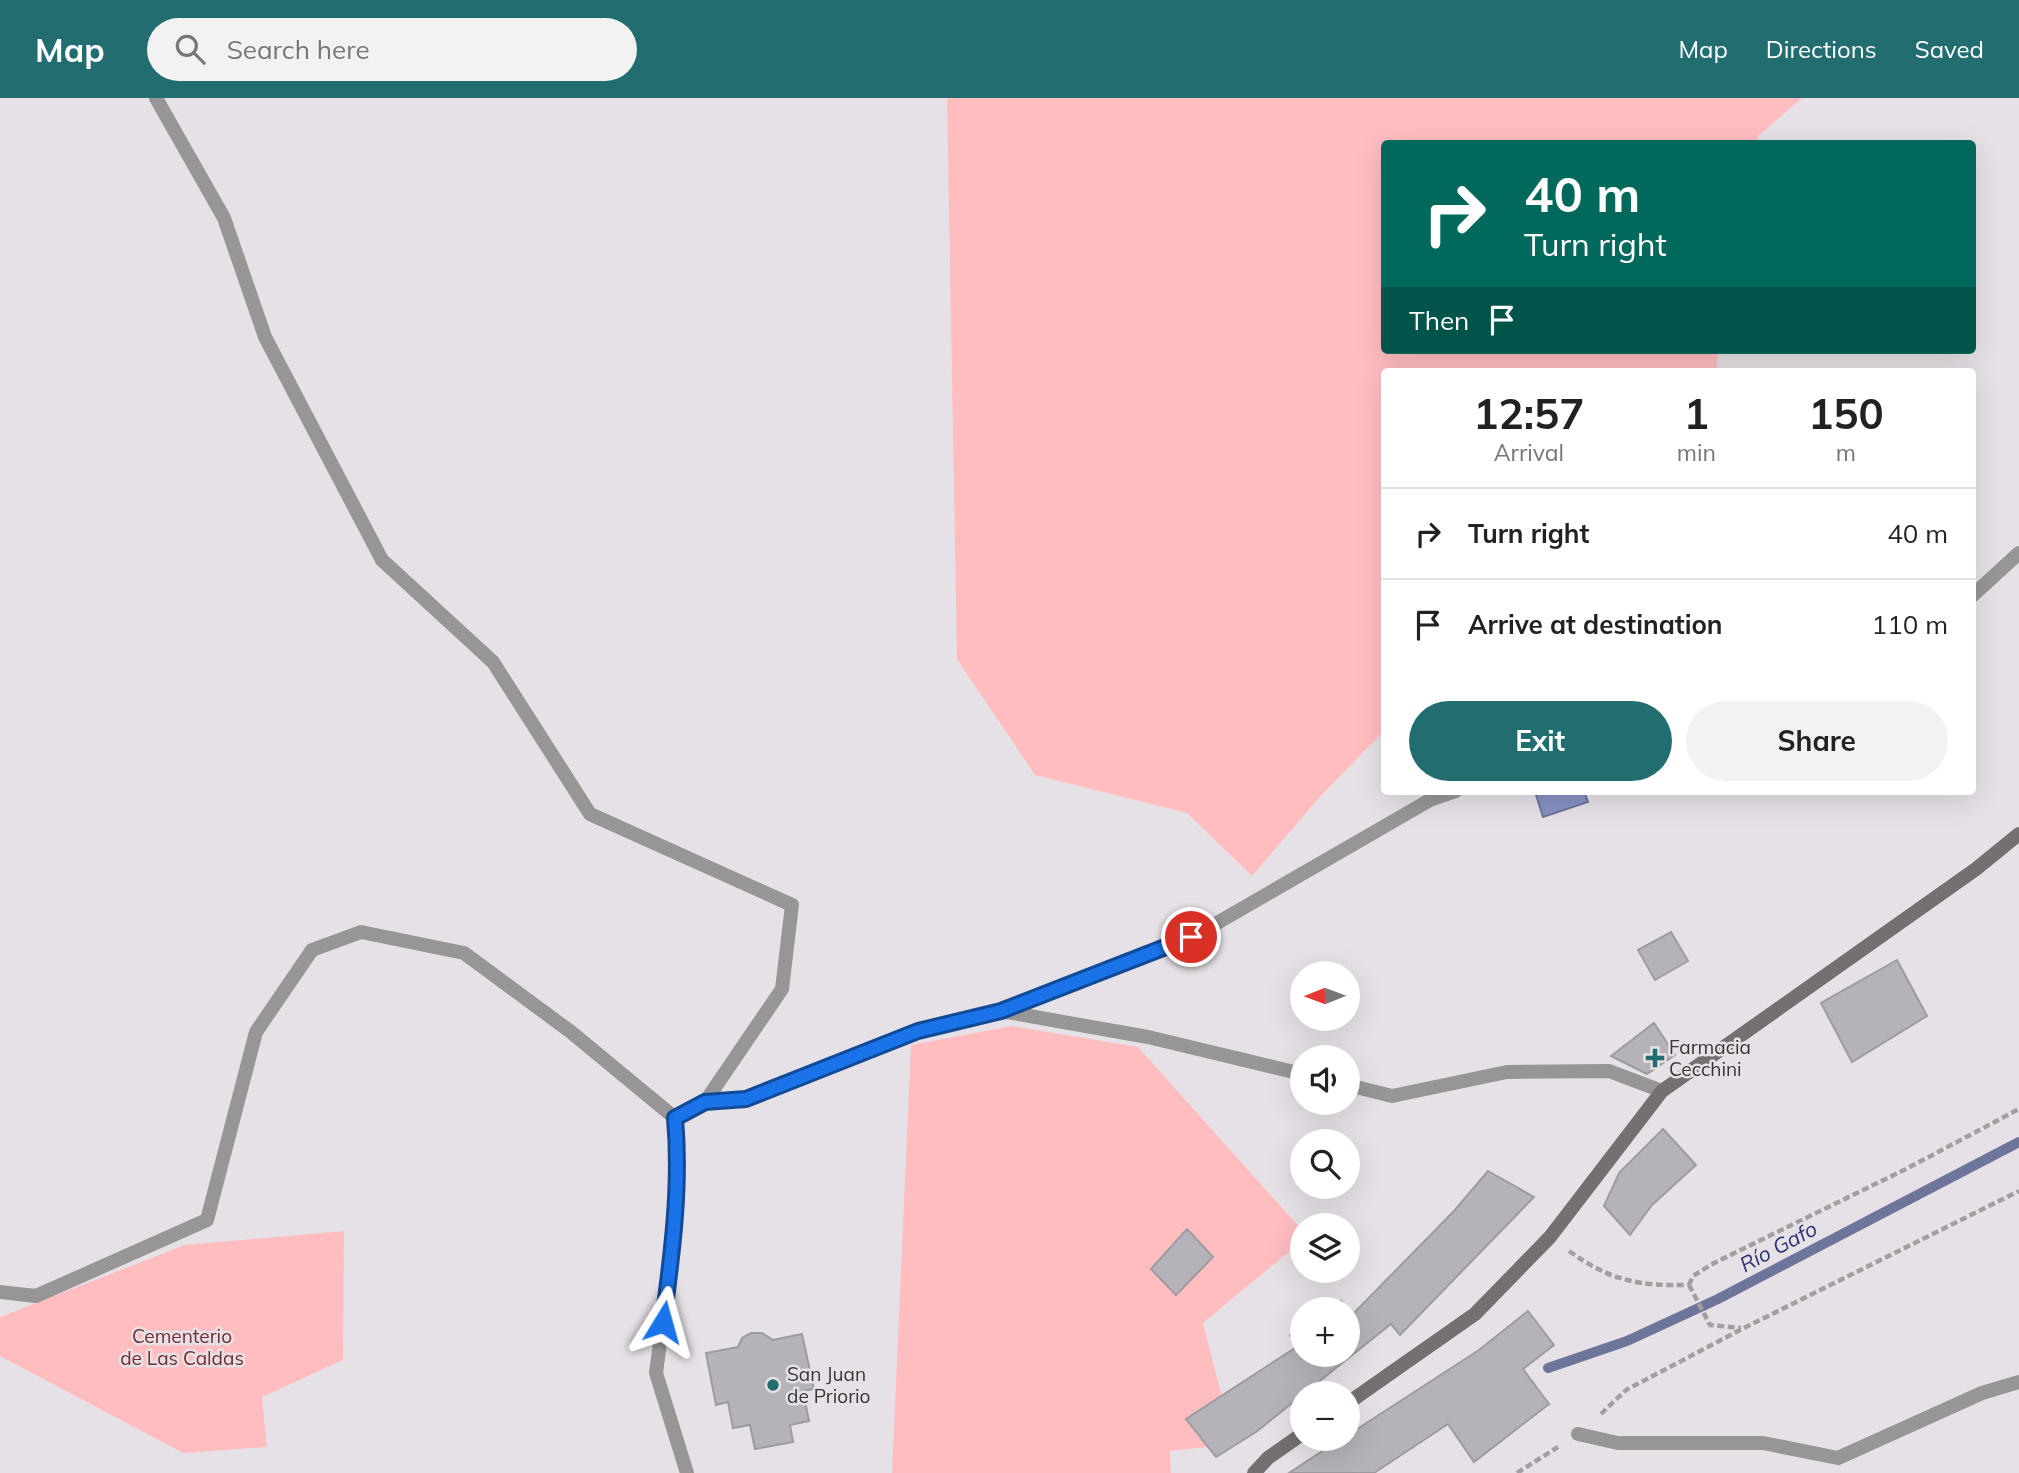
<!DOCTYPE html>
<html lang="en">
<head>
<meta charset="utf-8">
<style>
	:root { --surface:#fff; --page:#f2f2f2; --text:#222; --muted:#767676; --line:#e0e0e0; --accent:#216d6f }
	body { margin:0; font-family:Mulish,sans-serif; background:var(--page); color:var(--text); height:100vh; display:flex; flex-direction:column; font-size:26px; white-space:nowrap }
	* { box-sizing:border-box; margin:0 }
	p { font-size:23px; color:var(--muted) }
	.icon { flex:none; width:38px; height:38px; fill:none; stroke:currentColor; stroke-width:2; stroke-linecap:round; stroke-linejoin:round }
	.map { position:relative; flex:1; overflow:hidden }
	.sheet { position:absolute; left:1381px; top:270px; width:595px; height:427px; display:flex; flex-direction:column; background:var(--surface); border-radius:7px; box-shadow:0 7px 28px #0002 }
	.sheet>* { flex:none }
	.top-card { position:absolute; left:1381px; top:42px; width:595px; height:214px; border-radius:7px; box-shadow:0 7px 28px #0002; background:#00695c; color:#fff; overflow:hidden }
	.needle { width:46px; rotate:269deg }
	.controls { position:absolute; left:1290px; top:863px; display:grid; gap:14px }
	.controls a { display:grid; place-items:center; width:70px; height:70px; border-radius:50%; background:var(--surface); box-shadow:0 7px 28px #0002; font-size:35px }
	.pin { position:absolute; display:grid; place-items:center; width:60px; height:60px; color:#fff; margin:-30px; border:4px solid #fff; border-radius:50%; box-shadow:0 2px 7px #0007 }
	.me { position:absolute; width:77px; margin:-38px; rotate:8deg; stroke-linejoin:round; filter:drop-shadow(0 0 5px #0008) }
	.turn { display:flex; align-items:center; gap:24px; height:147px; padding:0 28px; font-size:32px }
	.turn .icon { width:91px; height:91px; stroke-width:2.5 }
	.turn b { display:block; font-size:49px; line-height:60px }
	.then { display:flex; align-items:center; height:66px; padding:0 28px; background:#0003; gap:14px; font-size:26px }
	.eta { display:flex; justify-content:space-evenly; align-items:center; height:119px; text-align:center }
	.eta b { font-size:42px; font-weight:700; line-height:49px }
	.button { display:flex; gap:14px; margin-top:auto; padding:14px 28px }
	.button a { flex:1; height:80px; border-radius:42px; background:var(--accent); color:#fff; font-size:28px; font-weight:700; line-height:80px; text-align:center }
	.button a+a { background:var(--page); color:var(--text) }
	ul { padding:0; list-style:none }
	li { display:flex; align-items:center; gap:21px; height:91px; padding:0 28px; border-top:2px solid var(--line) }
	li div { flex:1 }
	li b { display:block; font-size:26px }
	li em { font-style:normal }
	header { display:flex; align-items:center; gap:42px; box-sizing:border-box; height:98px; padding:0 35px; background:var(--accent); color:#fff }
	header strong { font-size:33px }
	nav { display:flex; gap:38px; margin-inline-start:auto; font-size:24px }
	.search { width:490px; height:63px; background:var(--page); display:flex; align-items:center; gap:18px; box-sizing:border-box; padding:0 24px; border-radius:38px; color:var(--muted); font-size:26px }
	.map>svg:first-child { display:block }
	.green { fill:#ffbdc0 }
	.water { fill:#8691c4; stroke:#6e759a; stroke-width:2 }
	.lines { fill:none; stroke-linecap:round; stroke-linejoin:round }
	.stream { stroke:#6e759a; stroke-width:10 }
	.building { fill:#b5b3b9; stroke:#9d9ba1; stroke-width:2 }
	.path { stroke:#a29ea2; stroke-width:4.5; stroke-dasharray:7 3.5; stroke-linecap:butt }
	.street { stroke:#989596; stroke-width:14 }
	.secondary { stroke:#747072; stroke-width:14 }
	.route-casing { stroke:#114b97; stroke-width:18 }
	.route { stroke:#1a73e8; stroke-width:12 }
	.poi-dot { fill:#216d6f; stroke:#e6e1e6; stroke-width:2.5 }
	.labels { text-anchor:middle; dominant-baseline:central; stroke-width:5; stroke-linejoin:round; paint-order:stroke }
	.poi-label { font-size:19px; fill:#373537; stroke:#e6e1e6; text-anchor:start }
	.park-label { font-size:19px; fill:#762a32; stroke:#e6e1e6 }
	.water-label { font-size:21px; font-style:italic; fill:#2c3372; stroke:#e6e1e6 }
</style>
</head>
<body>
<header>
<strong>Map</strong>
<div class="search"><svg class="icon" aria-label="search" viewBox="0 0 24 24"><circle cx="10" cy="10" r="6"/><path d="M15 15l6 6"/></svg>Search here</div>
<nav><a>Map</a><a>Directions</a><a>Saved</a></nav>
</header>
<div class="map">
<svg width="2019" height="1375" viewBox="0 0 2019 1375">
	<rect width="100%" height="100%" fill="#e6e1e6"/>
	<path class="green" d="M 947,0 L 1802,0 L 1758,38 L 1757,45 L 1384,46 L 1384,252 L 1719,252 L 1716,273 L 1384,273 L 1384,633 L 1318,701 L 1252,778 L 1187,715 L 1035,677 L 957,561 Z
		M 1012,928 L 1138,949 L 1302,1132 L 1302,1143 L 1203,1225 L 1222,1299 L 1186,1322 L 1208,1349 L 1170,1353 L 1171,1375 L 892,1375 L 911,947 Z
		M 344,1133 L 343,1262 L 262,1299 L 267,1349 L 183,1355 L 0,1258 L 0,1219 L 185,1147 Z"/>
	<path class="water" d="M 1548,693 L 1584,693 L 1588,704 L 1543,719 L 1536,697 Z"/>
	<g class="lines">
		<path class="stream" d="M 1548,1270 L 1627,1243 L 1718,1201 L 2019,1044"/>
	</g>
	<path class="building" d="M 1671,834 L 1688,863 L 1655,882 L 1638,852 Z
		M 1897,862 L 1927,918 L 1852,964 L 1821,905 Z
		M 1654,925 L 1675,957 L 1647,976 L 1611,958 Z
		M 1663,1031 L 1696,1067 L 1652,1107 L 1630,1137 L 1604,1108 L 1619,1075 Z
		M 1488,1073 L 1534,1099 L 1400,1237 L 1391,1226 L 1256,1334 L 1216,1359 L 1186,1321 L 1298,1248 L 1290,1237 L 1302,1229 L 1302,1256 L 1348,1256 L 1348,1211 L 1329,1211 L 1341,1203 L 1352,1217 L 1454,1113 Z
		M 1187,1131 L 1213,1159 L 1176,1197 L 1151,1171 Z
		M 1528,1213 L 1554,1247 L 1523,1271 L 1549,1306 L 1474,1364 L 1448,1326 L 1374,1375 L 1289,1375 L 1342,1340 L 1348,1340 L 1348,1337 L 1479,1252 Z
		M 751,1235 L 762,1235 L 773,1242 L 802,1236 L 814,1291 L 803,1293 L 809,1323 L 790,1327 L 793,1344 L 755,1351 L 750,1327 L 733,1330 L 728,1304 L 716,1307 L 706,1255 L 738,1249 L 742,1240 Z"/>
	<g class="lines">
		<path class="path" d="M 1569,1153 C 1611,1183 1638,1188 1689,1187
			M 1689,1187 L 1693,1178 L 1714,1165 L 1906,1071 L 2019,1011
			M 1689,1187 L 1710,1227 L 1741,1230
			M 1601,1316 L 1626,1292 L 1742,1231 L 2019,1093
			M 1517,1375 L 1558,1349"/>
		<path class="street" d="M 1972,498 L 2019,455
			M 1003,913 L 1191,840 L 1430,702 L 1456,693
			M 1348,987 L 1392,998 L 1507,974 L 1609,973 L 1662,993
			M 705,1004 L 746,1001 L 918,933 L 1001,913 L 1148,939 L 1302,976
			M 675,1020 L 678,1055 L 673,1147 L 656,1275 L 687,1375
			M 0,1194 L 36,1198 L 207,1122 L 256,934 L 312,852 L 361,834 L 464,855 L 571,934 L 675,1020 L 705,1004 L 782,891 L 792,807 L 590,716 L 493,564 L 382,462 L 265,239 L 224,120 L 156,0
			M 1578,1336 L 1618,1345 L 1763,1345 L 1838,1360 L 1982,1295 L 2019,1284"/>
		<path class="secondary" d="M 1348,1305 L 1475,1216 L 1550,1139 L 1662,993 L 1976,771 L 2019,736
			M 1254,1375 L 1268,1360 L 1302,1336"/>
	</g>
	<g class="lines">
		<g class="route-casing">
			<path id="route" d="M 663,1224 C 672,1156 681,1088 675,1020 L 705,1004 L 746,1001 L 918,933 L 1001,913 L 1191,839"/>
		</g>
		<use href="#route" class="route"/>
	</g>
	<g class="poi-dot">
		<path d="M1651.5 949.5h7v7h7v7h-7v7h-7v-7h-7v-7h7z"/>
		<circle cx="773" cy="1287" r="7"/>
	</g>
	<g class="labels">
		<g class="poi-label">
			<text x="1669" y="949">Farmacia<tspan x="1669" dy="22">Cecchini</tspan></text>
			<text x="787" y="1276">San Juan<tspan x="787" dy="22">de Priorio</tspan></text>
		</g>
		<g class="park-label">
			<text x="182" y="1238">Cementerio<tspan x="182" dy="22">de Las Caldas</tspan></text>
		</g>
		<g class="water-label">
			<text transform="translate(1778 1148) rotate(-28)">Río Gafo</text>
		</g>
	</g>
</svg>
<div class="controls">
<a><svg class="needle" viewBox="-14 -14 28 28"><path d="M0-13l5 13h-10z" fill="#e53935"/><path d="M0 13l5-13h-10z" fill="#767676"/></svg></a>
<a><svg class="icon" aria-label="sound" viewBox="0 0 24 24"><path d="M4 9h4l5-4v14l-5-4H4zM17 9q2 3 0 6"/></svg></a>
<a><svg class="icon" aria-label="search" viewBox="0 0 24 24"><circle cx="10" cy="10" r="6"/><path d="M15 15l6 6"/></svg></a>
<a><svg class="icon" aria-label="layers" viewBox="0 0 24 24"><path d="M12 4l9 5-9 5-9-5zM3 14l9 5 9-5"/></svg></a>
<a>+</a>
<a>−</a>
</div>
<div class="pin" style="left:1191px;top:839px;background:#d93025"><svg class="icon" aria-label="arrive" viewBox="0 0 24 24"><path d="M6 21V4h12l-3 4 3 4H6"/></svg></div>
<svg class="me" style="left:663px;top:1224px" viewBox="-20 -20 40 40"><path d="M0-17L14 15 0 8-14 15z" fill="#1a73e8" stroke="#fff" stroke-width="4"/></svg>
<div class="top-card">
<div class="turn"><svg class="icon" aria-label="right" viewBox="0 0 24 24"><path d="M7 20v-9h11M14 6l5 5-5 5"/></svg><div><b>40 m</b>Turn right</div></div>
<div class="then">Then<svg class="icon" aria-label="arrive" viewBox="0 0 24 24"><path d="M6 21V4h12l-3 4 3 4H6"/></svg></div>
</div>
<section class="sheet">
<div class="eta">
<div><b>12:57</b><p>Arrival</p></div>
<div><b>1</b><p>min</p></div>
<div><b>150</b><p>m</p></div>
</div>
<ul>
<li><svg class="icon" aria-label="right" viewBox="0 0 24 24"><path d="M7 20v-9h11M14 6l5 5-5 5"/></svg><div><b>Turn right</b></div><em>40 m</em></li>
<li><svg class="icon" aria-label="arrive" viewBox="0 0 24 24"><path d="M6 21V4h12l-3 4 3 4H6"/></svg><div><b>Arrive at destination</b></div><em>110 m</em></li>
</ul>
<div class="button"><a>Exit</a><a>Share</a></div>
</section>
</div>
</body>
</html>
